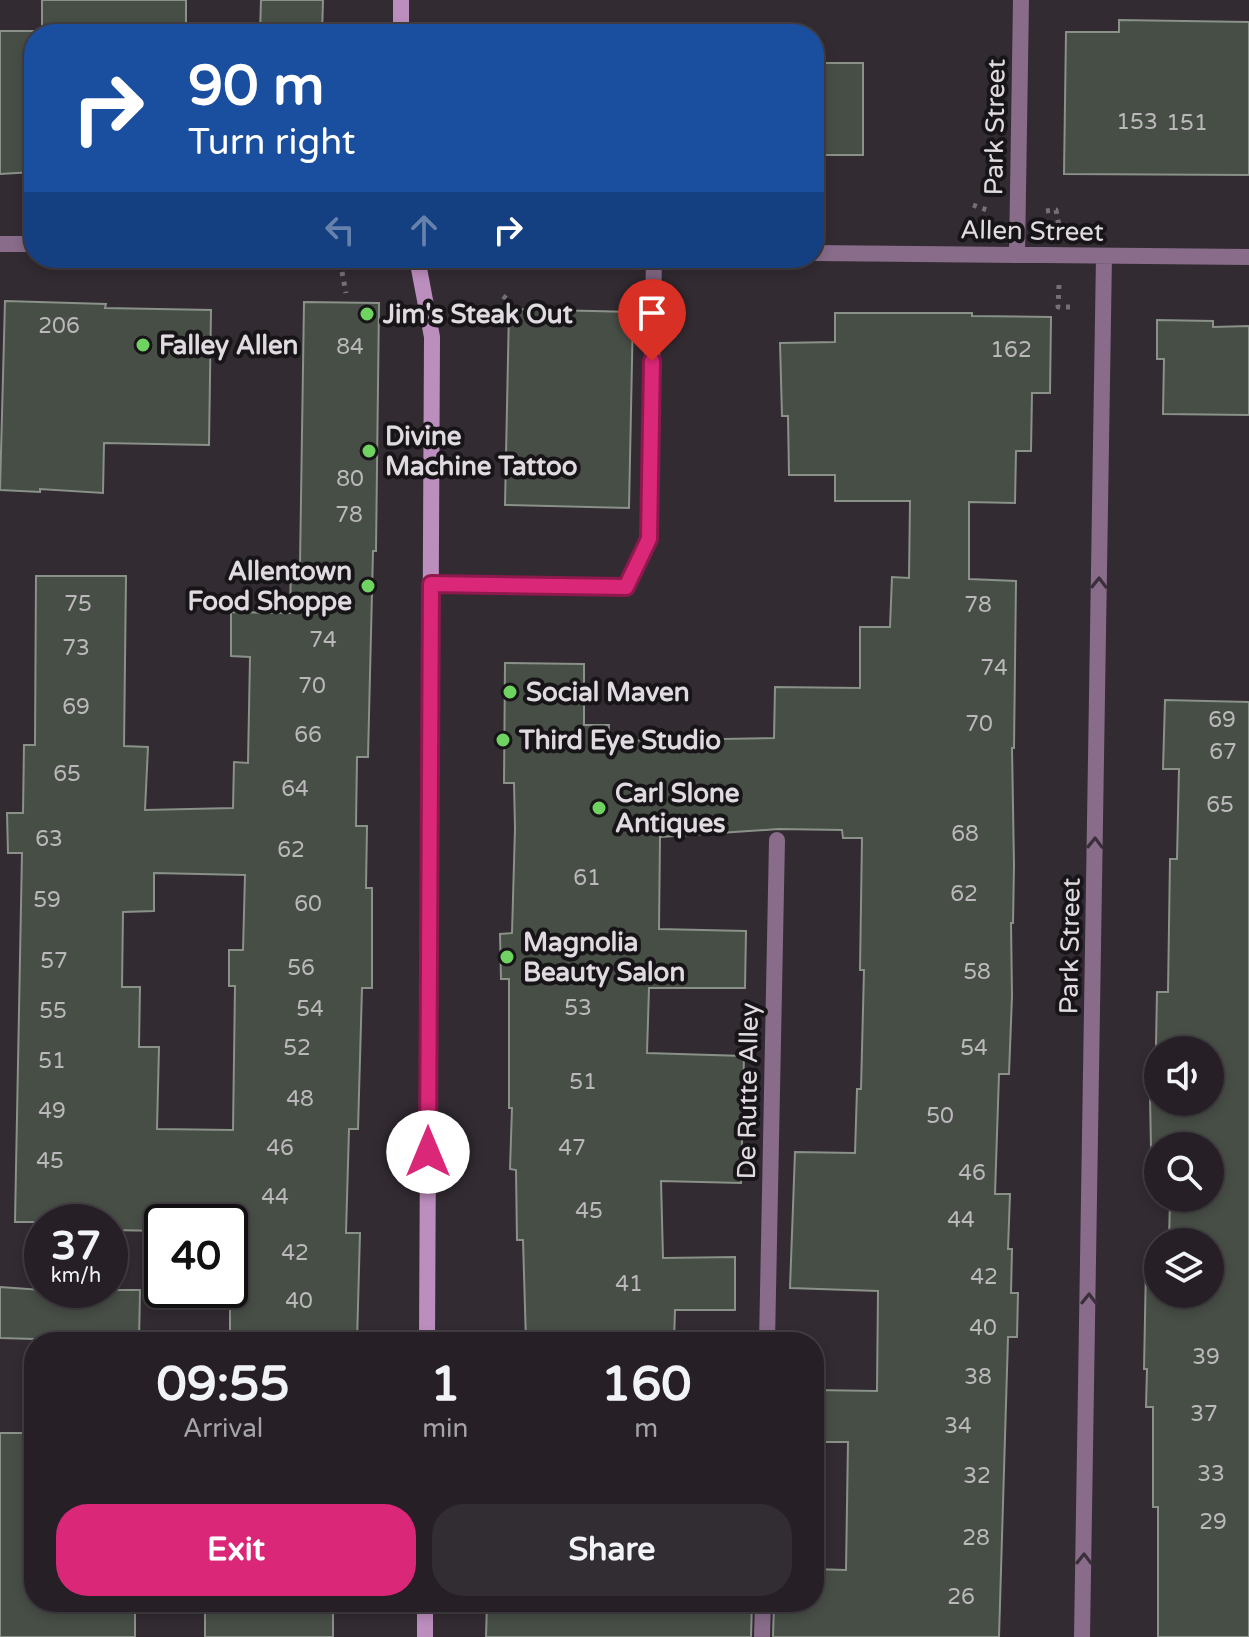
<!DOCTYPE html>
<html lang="en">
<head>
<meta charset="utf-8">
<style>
	:root { --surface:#262026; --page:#322d32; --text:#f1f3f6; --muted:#a4a3a7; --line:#423e43; --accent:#db2777 }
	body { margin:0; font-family:"Varela Round",sans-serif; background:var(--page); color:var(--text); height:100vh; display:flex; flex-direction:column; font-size:30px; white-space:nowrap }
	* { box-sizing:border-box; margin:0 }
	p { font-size:26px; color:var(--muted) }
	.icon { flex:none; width:44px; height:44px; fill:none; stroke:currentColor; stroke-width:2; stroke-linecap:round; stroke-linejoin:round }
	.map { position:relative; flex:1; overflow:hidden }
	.drawer { position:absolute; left:24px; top:1332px; width:800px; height:280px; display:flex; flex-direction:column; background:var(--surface); border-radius:32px; box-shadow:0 4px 12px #0003,0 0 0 2px var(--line) }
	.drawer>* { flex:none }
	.hud { position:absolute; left:24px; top:24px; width:800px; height:244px; border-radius:32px; box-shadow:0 4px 12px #0003,0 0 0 2px var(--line); background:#1a4fa0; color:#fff; overflow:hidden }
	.tools { position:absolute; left:1144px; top:1036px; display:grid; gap:16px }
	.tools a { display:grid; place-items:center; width:80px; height:80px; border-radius:50%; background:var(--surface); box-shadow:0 4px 12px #0003,0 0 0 2px var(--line); font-size:40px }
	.speed { position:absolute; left:24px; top:1204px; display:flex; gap:16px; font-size:40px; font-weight:700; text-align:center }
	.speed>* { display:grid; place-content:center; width:104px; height:104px; border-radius:50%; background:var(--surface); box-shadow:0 4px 12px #0003,0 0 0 2px var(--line); line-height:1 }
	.speed small { font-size:20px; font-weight:400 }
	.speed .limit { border:4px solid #111; border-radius:12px; background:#fff; color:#111 }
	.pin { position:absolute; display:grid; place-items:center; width:68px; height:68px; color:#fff; margin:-82px -34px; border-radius:50% 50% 50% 0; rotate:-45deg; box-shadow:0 0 8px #0007 }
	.pin .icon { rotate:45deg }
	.me { position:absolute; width:88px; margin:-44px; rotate:0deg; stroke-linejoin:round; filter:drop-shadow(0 0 6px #0008) }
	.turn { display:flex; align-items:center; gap:28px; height:168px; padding:0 32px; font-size:36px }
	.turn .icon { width:104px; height:104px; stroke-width:2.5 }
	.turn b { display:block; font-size:56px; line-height:68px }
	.lanes { display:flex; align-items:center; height:76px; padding:0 32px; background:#0003; justify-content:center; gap:40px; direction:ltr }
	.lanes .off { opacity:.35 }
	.eta { display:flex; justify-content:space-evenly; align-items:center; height:136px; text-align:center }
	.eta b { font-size:48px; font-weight:700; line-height:56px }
	.primary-button { display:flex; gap:16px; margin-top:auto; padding:16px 32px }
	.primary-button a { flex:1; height:92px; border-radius:32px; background:var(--accent); color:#fff; font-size:32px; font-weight:700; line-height:92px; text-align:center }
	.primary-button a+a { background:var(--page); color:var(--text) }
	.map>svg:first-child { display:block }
	.building { fill:#474e46; stroke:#899188; stroke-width:2; fill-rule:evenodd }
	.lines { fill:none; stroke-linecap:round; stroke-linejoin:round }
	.path { stroke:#767076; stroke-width:5; stroke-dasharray:4 6; stroke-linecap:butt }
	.lane { stroke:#886c8a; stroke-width:16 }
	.street { stroke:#886c8a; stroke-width:16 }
	.secondary { stroke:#bc8ebe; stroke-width:16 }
	.oneway { stroke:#3a2f3a }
	.route-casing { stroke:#8e194d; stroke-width:20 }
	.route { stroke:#db2777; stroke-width:14 }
	.poi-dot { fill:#6ed360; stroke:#181518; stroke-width:3 }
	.labels { text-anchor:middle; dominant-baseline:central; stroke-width:8; stroke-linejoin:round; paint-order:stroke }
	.number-label { font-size:22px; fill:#bab8ba }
	.street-label { font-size:26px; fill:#e0dbe0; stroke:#181518 }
	.poi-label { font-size:26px; font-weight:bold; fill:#e0dbe0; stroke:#181518; text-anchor:start }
</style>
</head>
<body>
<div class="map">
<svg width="1249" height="1637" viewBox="0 0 1249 1637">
	<rect width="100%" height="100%" fill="#322b32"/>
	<path class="building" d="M 42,0 L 186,0 L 186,34 L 42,34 Z
		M 261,0 L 323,0 L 322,34 L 260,34 Z
		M 1119,20 L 1249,22 L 1249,175 L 1064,174 L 1066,32 L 1119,32 Z
		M 0,31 L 34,31 L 34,172 L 0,174 Z
		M 814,63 L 863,63 L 863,155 L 814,155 Z
		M 5,301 L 106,304 L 105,308 L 211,310 L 209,445 L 104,443 L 103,493 L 40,489 L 40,492 L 0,490 Z
		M 304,302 L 379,303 L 376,551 L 373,551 L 368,757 L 357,757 L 356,826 L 367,826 L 366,888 L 372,888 L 372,988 L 362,988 L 358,1129 L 349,1129 L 346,1233 L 360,1233 L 357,1342 L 230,1342 L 230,1222 L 162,1222 L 162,1231 L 110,1230 L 110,1222 L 15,1222 L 22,853 L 8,853 L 7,813 L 23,813 L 24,745 L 35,745 L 36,576 L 126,576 L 124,746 L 148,747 L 145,810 L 233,808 L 234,762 L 248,763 L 250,657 L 231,656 L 231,612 L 290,613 L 291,565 L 300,565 ZM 154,873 L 245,875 L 243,950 L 229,950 L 229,986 L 235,986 L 233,1130 L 157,1129 L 159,1047 L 139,1047 L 140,987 L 122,987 L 123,912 L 154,911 Z
		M 509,309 L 633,312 L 629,508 L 505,505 Z
		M 835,313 L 972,313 L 972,316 L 1051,317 L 1050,393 L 1032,393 L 1031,451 L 1016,451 L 1015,503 L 969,502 L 969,579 L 1016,581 L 1014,748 L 1012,748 L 1014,865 L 1013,923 L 1011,923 L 1012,996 L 1009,1074 L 999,1074 L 995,1194 L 1010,1194 L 1008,1249 L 1012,1249 L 1011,1293 L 1018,1293 L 1017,1337 L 1008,1337 L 999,1637 L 773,1637 L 774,1602 L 814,1602 L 814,1569 L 846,1570 L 848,1442 L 814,1442 L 814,1390 L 877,1391 L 878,1291 L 790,1288 L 795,1152 L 855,1153 L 857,1089 L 861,1089 L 864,970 L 860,970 L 862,838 L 843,838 L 842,830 L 779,829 L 660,837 L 659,929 L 746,931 L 745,988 L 649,988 L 647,1053 L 744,1056 L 741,1183 L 661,1181 L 663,1258 L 735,1257 L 735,1310 L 675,1310 L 674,1342 L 526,1342 L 523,1240 L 517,1240 L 516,1170 L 510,1169 L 512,1108 L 509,1108 L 509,979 L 501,979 L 500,934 L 512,933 L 515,828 L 514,783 L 504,783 L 505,663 L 584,664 L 584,725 L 609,725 L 608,741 L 774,738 L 775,687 L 860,688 L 860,627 L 890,627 L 892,577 L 909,578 L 910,501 L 835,501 L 835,475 L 789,475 L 788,416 L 782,416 L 780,343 L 835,342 Z
		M 1157,320 L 1213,321 L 1213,327 L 1249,326 L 1249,415 L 1163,414 L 1164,359 L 1157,359 Z
		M 1165,700 L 1249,702 L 1249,1637 L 1158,1637 L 1158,1507 L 1153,1507 L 1153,1407 L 1146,1407 L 1147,1369 L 1144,1369 L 1146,1265 L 1158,1265 L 1158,1294 L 1210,1294 L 1210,1242 L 1169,1242 L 1170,1198 L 1210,1198 L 1210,1146 L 1151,1148 L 1150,1097 L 1155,1097 L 1157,992 L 1168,992 L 1170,859 L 1177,859 L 1179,769 L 1163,769 ZM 1158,1050 L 1210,1050 L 1210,1102 L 1158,1102 Z
		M 0,1287 L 42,1290 L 140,1290 L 139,1342 L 0,1338 Z
		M 0,1433 L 34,1433 L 34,1602 L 135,1602 L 135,1637 L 0,1637 Z
		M 205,1602 L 333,1602 L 333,1637 L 205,1637 Z
		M 487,1602 L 752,1602 L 751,1637 L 486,1637 Z"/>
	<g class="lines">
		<path class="path" d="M 973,205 L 987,210
			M 1046,211 L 1056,210 L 1059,226
			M 342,272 L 346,293
			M 1059,285 L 1058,307 L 1075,307
			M 503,296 L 507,299"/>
		<path class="lane" d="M 431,584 L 626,587 L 649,539 L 654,258
			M 767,1342 L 777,840
			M 762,1637 L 763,1602"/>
		<path class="street" d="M 0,244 L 34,244
			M 814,253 L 1249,257
			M 1017,255 L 1021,0
			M 1082,1637 L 1104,256"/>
		<path class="secondary" d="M 401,34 L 401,0
			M 417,258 L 432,337 L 427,1342
			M 425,1637 L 425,1602"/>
	</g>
	<defs><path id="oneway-chevron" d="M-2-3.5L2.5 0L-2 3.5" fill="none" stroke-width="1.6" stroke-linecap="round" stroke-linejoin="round" transform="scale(2)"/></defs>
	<g class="oneway">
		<use href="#oneway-chevron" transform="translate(1099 583) rotate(-89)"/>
		<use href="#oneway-chevron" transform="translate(1095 843) rotate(-89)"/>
		<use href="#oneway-chevron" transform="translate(1089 1299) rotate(-89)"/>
		<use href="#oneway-chevron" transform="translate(1084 1559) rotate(-89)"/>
	</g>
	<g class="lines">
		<g class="route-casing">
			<path id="route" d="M 428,1152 L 431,584 L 626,587 L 649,539 L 652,361"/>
		</g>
		<use href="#route" class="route"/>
	</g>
	<g class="poi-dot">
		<circle cx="367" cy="314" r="8"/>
		<circle cx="143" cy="345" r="8"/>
		<circle cx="369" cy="451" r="8"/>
		<circle cx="368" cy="586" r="8"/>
		<circle cx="510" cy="692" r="8"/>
		<circle cx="503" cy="740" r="8"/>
		<circle cx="599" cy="808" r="8"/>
		<circle cx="507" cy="957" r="8"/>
	</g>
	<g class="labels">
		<g class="number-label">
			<text x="1137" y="122">153</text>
			<text x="1187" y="123">151</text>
			<text x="59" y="326">206</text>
			<text x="350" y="347">84</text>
			<text x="1011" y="350">162</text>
			<text x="350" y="479">80</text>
			<text x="349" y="515">78</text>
			<text x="78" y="604">75</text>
			<text x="978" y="605">78</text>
			<text x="323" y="640">74</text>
			<text x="76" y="648">73</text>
			<text x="994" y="668">74</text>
			<text x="312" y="686">70</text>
			<text x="76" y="707">69</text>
			<text x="1222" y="720">69</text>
			<text x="979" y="724">70</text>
			<text x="308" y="735">66</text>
			<text x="1223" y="752">67</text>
			<text x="67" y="774">65</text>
			<text x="295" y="789">64</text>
			<text x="1220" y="805">65</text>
			<text x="965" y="834">68</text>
			<text x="49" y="839">63</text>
			<text x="291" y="850">62</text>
			<text x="587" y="878">61</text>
			<text x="964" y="894">62</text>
			<text x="47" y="900">59</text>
			<text x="308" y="904">60</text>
			<text x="54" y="961">57</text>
			<text x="301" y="968">56</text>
			<text x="977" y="972">58</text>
			<text x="578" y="1008">53</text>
			<text x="310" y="1009">54</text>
			<text x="53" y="1011">55</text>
			<text x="297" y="1048">52</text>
			<text x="974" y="1048">54</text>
			<text x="52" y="1061">51</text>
			<text x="583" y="1082">51</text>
			<text x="300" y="1099">48</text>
			<text x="52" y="1111">49</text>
			<text x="940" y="1116">50</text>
			<text x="280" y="1148">46</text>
			<text x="572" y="1148">47</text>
			<text x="50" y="1161">45</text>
			<text x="972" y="1173">46</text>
			<text x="275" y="1197">44</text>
			<text x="589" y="1211">45</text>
			<text x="961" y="1220">44</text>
			<text x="295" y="1253">42</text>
			<text x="984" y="1277">42</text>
			<text x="629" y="1284">41</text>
			<text x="299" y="1301">40</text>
			<text x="983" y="1328">40</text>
			<text x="1206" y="1357">39</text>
			<text x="978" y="1377">38</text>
			<text x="1204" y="1414">37</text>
			<text x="958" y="1426">34</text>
			<text x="1211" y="1474">33</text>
			<text x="977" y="1476">32</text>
			<text x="1213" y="1522">29</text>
			<text x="976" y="1538">28</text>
			<text x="961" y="1597">26</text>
		</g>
		<g class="street-label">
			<text transform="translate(995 127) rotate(-89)">Park Street</text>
			<text transform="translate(1032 231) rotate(1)">Allen Street</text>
			<text transform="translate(1070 946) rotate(-89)">Park Street</text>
			<text transform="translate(748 1091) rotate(-89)">De Rutte Alley</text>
		</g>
		<g class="poi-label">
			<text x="383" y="314">Jim's Steak Out</text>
			<text x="159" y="345">Falley Allen</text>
			<text x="385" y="436">Divine<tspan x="385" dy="30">Machine Tattoo</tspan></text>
			<text x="352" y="571" text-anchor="end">Allentown<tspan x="352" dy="30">Food Shoppe</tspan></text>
			<text x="526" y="692">Social Maven</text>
			<text x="519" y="740">Third Eye Studio</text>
			<text x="615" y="793">Carl Slone<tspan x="615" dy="30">Antiques</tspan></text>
			<text x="523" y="942">Magnolia<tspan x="523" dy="30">Beauty Salon</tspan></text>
		</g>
	</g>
</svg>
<div class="tools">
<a><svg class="icon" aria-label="sound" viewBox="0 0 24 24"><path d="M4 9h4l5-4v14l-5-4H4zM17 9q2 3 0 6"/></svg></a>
<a><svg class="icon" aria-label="search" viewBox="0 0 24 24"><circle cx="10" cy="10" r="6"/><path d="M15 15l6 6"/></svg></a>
<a><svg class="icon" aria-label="layers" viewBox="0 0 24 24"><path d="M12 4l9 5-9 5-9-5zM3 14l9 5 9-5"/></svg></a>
</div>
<div class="speed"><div>37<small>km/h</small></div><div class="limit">40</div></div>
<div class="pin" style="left:652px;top:361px;background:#d93025"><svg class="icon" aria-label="arrive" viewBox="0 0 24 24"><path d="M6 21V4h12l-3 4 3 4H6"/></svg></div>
<svg class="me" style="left:428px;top:1152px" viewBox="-20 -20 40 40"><circle r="19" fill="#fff"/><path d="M0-13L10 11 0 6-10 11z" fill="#db2777"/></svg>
<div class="hud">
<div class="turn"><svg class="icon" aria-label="right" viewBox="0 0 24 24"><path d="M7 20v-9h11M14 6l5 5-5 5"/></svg><div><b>90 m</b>Turn right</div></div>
<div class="lanes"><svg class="icon off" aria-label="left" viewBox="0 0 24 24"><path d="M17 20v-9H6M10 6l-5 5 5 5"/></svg><svg class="icon off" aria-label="ahead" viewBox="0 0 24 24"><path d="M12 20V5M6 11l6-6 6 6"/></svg><svg class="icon" aria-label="right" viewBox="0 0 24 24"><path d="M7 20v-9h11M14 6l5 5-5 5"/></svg></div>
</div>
<section class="drawer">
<div class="eta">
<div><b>09:55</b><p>Arrival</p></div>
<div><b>1</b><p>min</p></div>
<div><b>160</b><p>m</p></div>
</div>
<div class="primary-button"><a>Exit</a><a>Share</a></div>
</section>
</div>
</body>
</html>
